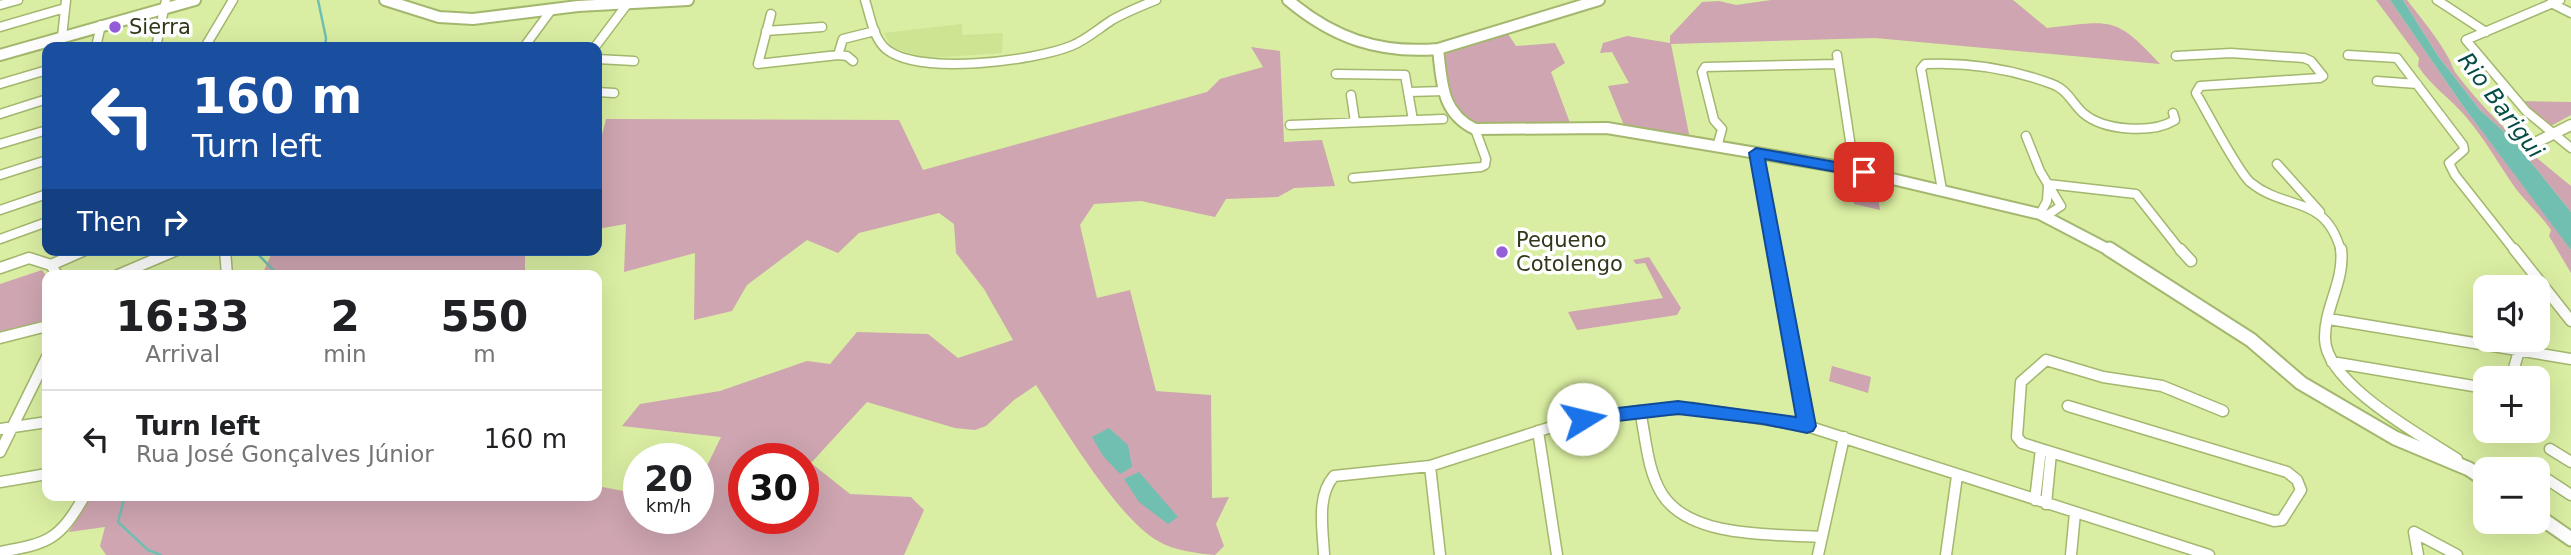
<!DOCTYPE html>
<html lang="en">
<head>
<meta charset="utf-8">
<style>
	:root { --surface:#fff; --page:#f6f6f6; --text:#202124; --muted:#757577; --line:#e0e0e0 }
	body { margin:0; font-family:"DejaVu Sans",sans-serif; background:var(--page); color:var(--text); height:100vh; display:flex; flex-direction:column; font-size:26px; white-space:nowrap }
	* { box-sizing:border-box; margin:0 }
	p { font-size:23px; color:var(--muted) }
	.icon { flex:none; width:38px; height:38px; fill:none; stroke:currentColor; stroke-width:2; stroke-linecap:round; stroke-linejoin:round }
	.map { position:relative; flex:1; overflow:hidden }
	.details { position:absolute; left:42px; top:270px; width:560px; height:231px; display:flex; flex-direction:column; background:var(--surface); border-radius:14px; box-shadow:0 7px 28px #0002 }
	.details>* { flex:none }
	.banner { position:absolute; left:42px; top:42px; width:560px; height:214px; border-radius:14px; box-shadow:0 7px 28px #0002; background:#1a4fa0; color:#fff; overflow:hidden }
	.buttons { position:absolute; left:2473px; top:275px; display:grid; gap:14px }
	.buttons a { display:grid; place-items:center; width:77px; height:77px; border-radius:14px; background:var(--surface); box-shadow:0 7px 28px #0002; font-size:35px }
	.speed { position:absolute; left:623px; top:443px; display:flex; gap:14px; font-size:35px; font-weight:700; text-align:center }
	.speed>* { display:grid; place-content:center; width:91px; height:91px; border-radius:50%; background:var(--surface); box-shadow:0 7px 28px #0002; line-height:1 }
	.speed small { font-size:18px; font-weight:400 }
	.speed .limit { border:10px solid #d22; background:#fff; color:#111 }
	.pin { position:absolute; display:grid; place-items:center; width:60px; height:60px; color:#fff; margin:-30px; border-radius:14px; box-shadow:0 4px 10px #0006 }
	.me { position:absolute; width:77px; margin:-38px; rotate:81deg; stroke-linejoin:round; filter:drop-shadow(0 0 5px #0008) }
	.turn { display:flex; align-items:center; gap:24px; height:147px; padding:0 35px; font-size:32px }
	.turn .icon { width:91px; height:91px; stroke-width:2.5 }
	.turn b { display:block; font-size:49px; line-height:60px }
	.then { display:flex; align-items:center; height:66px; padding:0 35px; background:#0003; gap:14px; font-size:26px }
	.eta { display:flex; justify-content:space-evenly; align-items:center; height:119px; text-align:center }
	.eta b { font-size:42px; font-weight:800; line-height:49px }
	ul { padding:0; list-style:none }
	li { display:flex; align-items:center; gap:21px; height:98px; padding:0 35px; border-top:2px solid var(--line) }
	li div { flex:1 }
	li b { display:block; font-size:26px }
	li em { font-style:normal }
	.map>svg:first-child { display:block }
	.built { fill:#cde492 }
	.green { fill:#cea5b0; fill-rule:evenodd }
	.water { fill:#71bfb1 }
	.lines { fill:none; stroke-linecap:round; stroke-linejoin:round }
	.stream { stroke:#71bfb1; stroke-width:2.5 }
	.minor-far1-casing { stroke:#a3b76e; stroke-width:11 }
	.minor-casing { stroke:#a3b76e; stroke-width:13 }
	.tertiary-casing { stroke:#a3b76e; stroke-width:13 }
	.secondary-far1-casing { stroke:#a3b76e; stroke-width:14 }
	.secondary-casing { stroke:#a3b76e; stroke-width:17 }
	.minor-far1 { stroke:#fff; stroke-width:8 }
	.minor { stroke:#fff; stroke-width:10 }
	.tertiary { stroke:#fff; stroke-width:10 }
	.secondary-far1 { stroke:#fff; stroke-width:10 }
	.secondary { stroke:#fff; stroke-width:13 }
	.route { fill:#1a73e8; stroke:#114b97; stroke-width:2 }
	.poi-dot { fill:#935ed7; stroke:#fff; stroke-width:2.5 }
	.labels { text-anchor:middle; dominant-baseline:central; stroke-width:7; stroke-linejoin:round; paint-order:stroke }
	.poi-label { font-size:21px; fill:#303819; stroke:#fff; text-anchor:start }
	.water-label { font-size:23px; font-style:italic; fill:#054d44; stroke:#fff }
</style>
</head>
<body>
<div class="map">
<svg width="2571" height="555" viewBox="0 0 2571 555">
	<rect width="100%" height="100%" fill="#d9eea2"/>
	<path class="built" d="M 962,24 L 962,35 L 1003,33 L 1002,53 L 929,58 L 892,48 L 884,33 Z"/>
	<path class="green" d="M 1771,0 L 2013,0 L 2047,28 C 2111,21 2115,15 2160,64 L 1875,38 L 1671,44 L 1690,139 L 1625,128 L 1608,86 L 1629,83 L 1612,52 L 1600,53 L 1603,43 L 1627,36 L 1670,43 L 1670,36 L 1702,2 L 1719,1 L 1736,5 Z
		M 2376,0 L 2390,0 L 2463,106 L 2559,233 L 2571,250 L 2571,273 L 2549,236 L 2551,230 C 2541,215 2527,203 2516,189 C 2499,165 2485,139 2466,117 C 2450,98 2431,86 2418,66 L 2419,58 Z
		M 2403,0 L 2407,0 C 2421,18 2437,37 2448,57 C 2451,62 2452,67 2455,72 C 2488,116 2528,152 2571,186 L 2571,212 L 2513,140 L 2480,110 L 2438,56 Z
		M 1508,34 L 1516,46 L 1555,43 L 1565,63 L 1551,72 L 1570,123 L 1475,124 C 1447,112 1448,81 1444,54 Z
		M 1251,47 L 1280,51 L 1284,142 L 1322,140 L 1335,186 L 1294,188 L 1278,197 L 1226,199 L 1215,217 L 1141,201 L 1094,204 L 1080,225 L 1097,298 L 1130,290 L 1156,391 L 1211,395 L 1212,498 L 1229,497 L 1216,524 L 1224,546 L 1215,555 C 1196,553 1175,551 1158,541 C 1118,519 1063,426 1036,385 L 1014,400 L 986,426 L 975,430 L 955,428 L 867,402 L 811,463 L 850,494 L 911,497 L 924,510 L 904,555 L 106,555 L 100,546 L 105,527 L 69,532 L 91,495 L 597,495 L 597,486 L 639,494 L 639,518 L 698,518 L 698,473 L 706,468 L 721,437 L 622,426 L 640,404 L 720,391 L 807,361 L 830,364 L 857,332 L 928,334 L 958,358 L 1013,340 L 984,289 L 956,253 L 954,224 L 939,213 L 859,233 L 838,253 L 807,240 L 747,285 L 732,311 L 694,320 L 695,253 L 624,272 L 626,224 L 597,229 L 597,155 L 606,119 L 899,120 L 923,170 L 1207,92 L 1220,79 L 1263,67 ZM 744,458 L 803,458 L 803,518 L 744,518 Z
		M 2519,101 L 2571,102 L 2571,115 L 2549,127 Z
		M 1851,174 L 1875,179 L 1880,210 L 1854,204 Z
		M 273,250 L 531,250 L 525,253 L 525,275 L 262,275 Z
		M 1649,257 L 1681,308 L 1677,315 L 1577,330 L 1568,312 L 1663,298 L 1645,263 L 1636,264 L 1633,260 Z
		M 42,270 L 47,277 L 47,323 L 0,334 L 0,284 Z
		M 1832,366 L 1871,377 L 1868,393 L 1829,381 Z"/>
	<path class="water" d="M 2390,0 L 2403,0 L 2438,56 L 2480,110 L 2513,140 L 2571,212 L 2571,250 L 2463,106 Z
		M 1109,428 L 1128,445 L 1132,467 L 1120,474 L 1103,456 L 1092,437 Z
		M 1139,472 L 1178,517 L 1168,524 L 1139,502 L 1124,479 Z"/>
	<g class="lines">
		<path class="stream" d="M 318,0 L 326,38 L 325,47
			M 254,250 L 278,275
			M 125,495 L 118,522 L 148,550 L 161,555"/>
		<g class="minor-far1-casing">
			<path id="minor-far1" d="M 865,0 C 870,15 873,38 886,49 C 919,76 1033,61 1071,46 C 1086,40 1098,29 1112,20 C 1126,12 1141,6 1156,0
				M 2437,0 L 2486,32
				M 2560,0 L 2466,40 L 2526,111 L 2571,148
				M 2551,3 L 2571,13
				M 0,5 L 18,0
				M 771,14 L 758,64 L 838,55 L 843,39 L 875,31
				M 0,27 L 65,8
				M 766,31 L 822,27
				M 62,37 L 66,0
				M 96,47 L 101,25
				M 156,47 L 166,0
				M 205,47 L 233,0
				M 524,47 L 552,9
				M 595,47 L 628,3
				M 838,55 L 847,56 L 853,61
				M 1837,55 L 1852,154
				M 2348,55 L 2397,58 L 2463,145 L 2464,150 L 2449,163 L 2455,175 L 2515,251
				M 2176,56 L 2231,53 L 2304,58 L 2311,61 L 2323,76 L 2320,78 L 2200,86 L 2196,93 C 2207,112 2237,170 2250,182 C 2286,212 2325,193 2341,251
				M 597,59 L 634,61
				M 1336,74 L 1405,75 L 1413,120
				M 2377,81 L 2417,84
				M 0,84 L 47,70
				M 597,92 L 614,93
				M 1409,92 L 1444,91
				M 1351,95 L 1355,122
				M 0,114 L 47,99
				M 1290,125 L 1443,119
				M 2026,136 L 2040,171 L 2061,206 L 2046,216
				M 0,144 L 47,130
				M 1717,147 L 1722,129 L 1714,120 L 1702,72 L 1705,67 L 1838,64
				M 1756,153 L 1774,251
				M 2277,164 L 2320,212
				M 0,175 L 47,160
				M 1353,178 L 1481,167 L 1485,165 L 1486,159 L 1475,129
				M 2048,184 L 2136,194 L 2181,251
				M 1942,190 L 1921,69 L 1925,64 C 1968,62 2012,69 2052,84 C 2067,89 2072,103 2083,113 C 2104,131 2152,134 2175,120 L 2173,113
				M 0,210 L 47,194
				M 2040,214 L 2047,201 L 2048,185
				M 0,239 L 47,222
				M 175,251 L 177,250"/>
		</g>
		<g class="minor-casing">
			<path id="minor" d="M 1774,249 L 1807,426
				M 2180,249 L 2191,261
				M 2341,249 C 2345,281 2324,308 2325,339 C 2326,384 2422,436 2457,459
				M 2514,249 L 2571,321
				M 225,250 L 227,275
				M 51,265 L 85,250
				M 51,265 L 57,275
				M 0,268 L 29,258 L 51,265
				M 118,275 L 177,250
				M 2329,319 L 2571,359
				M 0,338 L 47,326
				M 2332,362 L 2485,388
				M 2511,378 L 2519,351
				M 2068,406 L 2287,472 L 2297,480 L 2301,490 L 2282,520 L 2274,521 L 2041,449 L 2022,443 L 2017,437 L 2021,382 L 2046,360 L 2103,377 L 2162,386 L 2223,411
				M 1640,411 C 1646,438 1647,470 1662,494 C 1690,539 1775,534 1822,537
				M 0,429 L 47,422
				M 1538,431 L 1557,555
				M 2550,449 L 2571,462
				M 0,452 L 47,357
				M 1430,466 L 1440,555
				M 2542,476 L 2571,495
				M 0,482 L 47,474
				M 2035,500 L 2041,449
				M 2046,504 L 2051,453
				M 2414,532 L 2457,555
				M 2414,532 L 2418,555
				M 0,552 C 50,543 59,540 85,495
				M 1324,555 C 1323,530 1316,496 1334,476 L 1430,466 L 1564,423 L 1640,411 L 1692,408 L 1807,426 L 2209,555
				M 1818,555 L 1844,437
				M 1946,555 L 1957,476
				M 2071,555 L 2075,513"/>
		</g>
		<g class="tertiary-casing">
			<path id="tertiary" d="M 2535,143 L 2571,125"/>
		</g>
		<g class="secondary-far1-casing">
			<path id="secondary-far1" d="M 385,0 L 439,17 L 473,19 L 578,6 L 688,0
				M 1288,0 C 1333,38 1379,54 1438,49 C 1442,82 1441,113 1475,129 L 1607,128 L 1846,168 L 2040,214 L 2111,251
				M 1438,49 L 1599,0
				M 0,55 L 195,0"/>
		</g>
		<g class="secondary-casing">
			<path id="secondary" d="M 2109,249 L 2251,340 L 2301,383 L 2395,438 L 2469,469 L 2485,480
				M 2538,516 L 2571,539"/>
		</g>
		<use href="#minor-far1" class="minor-far1"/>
		<use href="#minor" class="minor"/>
		<use href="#tertiary" class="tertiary"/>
		<use href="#secondary-far1" class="secondary-far1"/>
		<use href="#secondary" class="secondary"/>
	</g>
	<path class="route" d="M 1756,148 L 1864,167 L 1871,172 L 1864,177 L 1765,159 L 1816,426 L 1813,431 L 1807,433 L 1763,424 L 1678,414 L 1583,425 L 1576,423 L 1574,419 L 1576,414 L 1583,412 L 1678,401 L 1796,417 L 1749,153 Z"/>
	<g class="poi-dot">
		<circle cx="115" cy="27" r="7"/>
		<circle cx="1502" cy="252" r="7"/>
	</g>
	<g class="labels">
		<g class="poi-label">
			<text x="129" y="27">Sierra</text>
			<text x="1516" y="240">Pequeno<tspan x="1516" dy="24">Cotolengo</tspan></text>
		</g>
		<g class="water-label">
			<text transform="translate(2501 105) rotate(53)">Rio Barigui</text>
		</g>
	</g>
</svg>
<div class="buttons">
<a><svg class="icon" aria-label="sound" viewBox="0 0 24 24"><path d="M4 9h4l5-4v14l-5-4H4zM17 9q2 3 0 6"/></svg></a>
<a>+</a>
<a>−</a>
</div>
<div class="speed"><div>20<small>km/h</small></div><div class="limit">30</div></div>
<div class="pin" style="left:1864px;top:172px;background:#d93025"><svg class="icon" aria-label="arrive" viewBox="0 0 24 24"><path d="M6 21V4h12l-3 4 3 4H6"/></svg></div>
<svg class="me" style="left:1583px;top:419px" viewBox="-20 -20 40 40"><circle r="19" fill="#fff"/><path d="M0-13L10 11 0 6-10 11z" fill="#1a73e8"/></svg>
<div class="banner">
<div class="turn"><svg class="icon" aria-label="left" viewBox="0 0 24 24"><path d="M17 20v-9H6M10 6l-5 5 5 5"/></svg><div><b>160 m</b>Turn left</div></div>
<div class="then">Then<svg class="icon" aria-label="right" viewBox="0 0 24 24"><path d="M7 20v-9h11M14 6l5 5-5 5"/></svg></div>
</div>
<section class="details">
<div class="eta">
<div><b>16:33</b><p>Arrival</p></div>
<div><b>2</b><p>min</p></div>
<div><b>550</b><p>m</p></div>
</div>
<ul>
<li><svg class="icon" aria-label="left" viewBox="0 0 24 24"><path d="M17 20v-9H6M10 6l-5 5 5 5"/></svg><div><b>Turn left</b><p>Rua José Gonçalves Júnior</p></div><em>160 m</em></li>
</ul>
</section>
</div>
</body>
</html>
